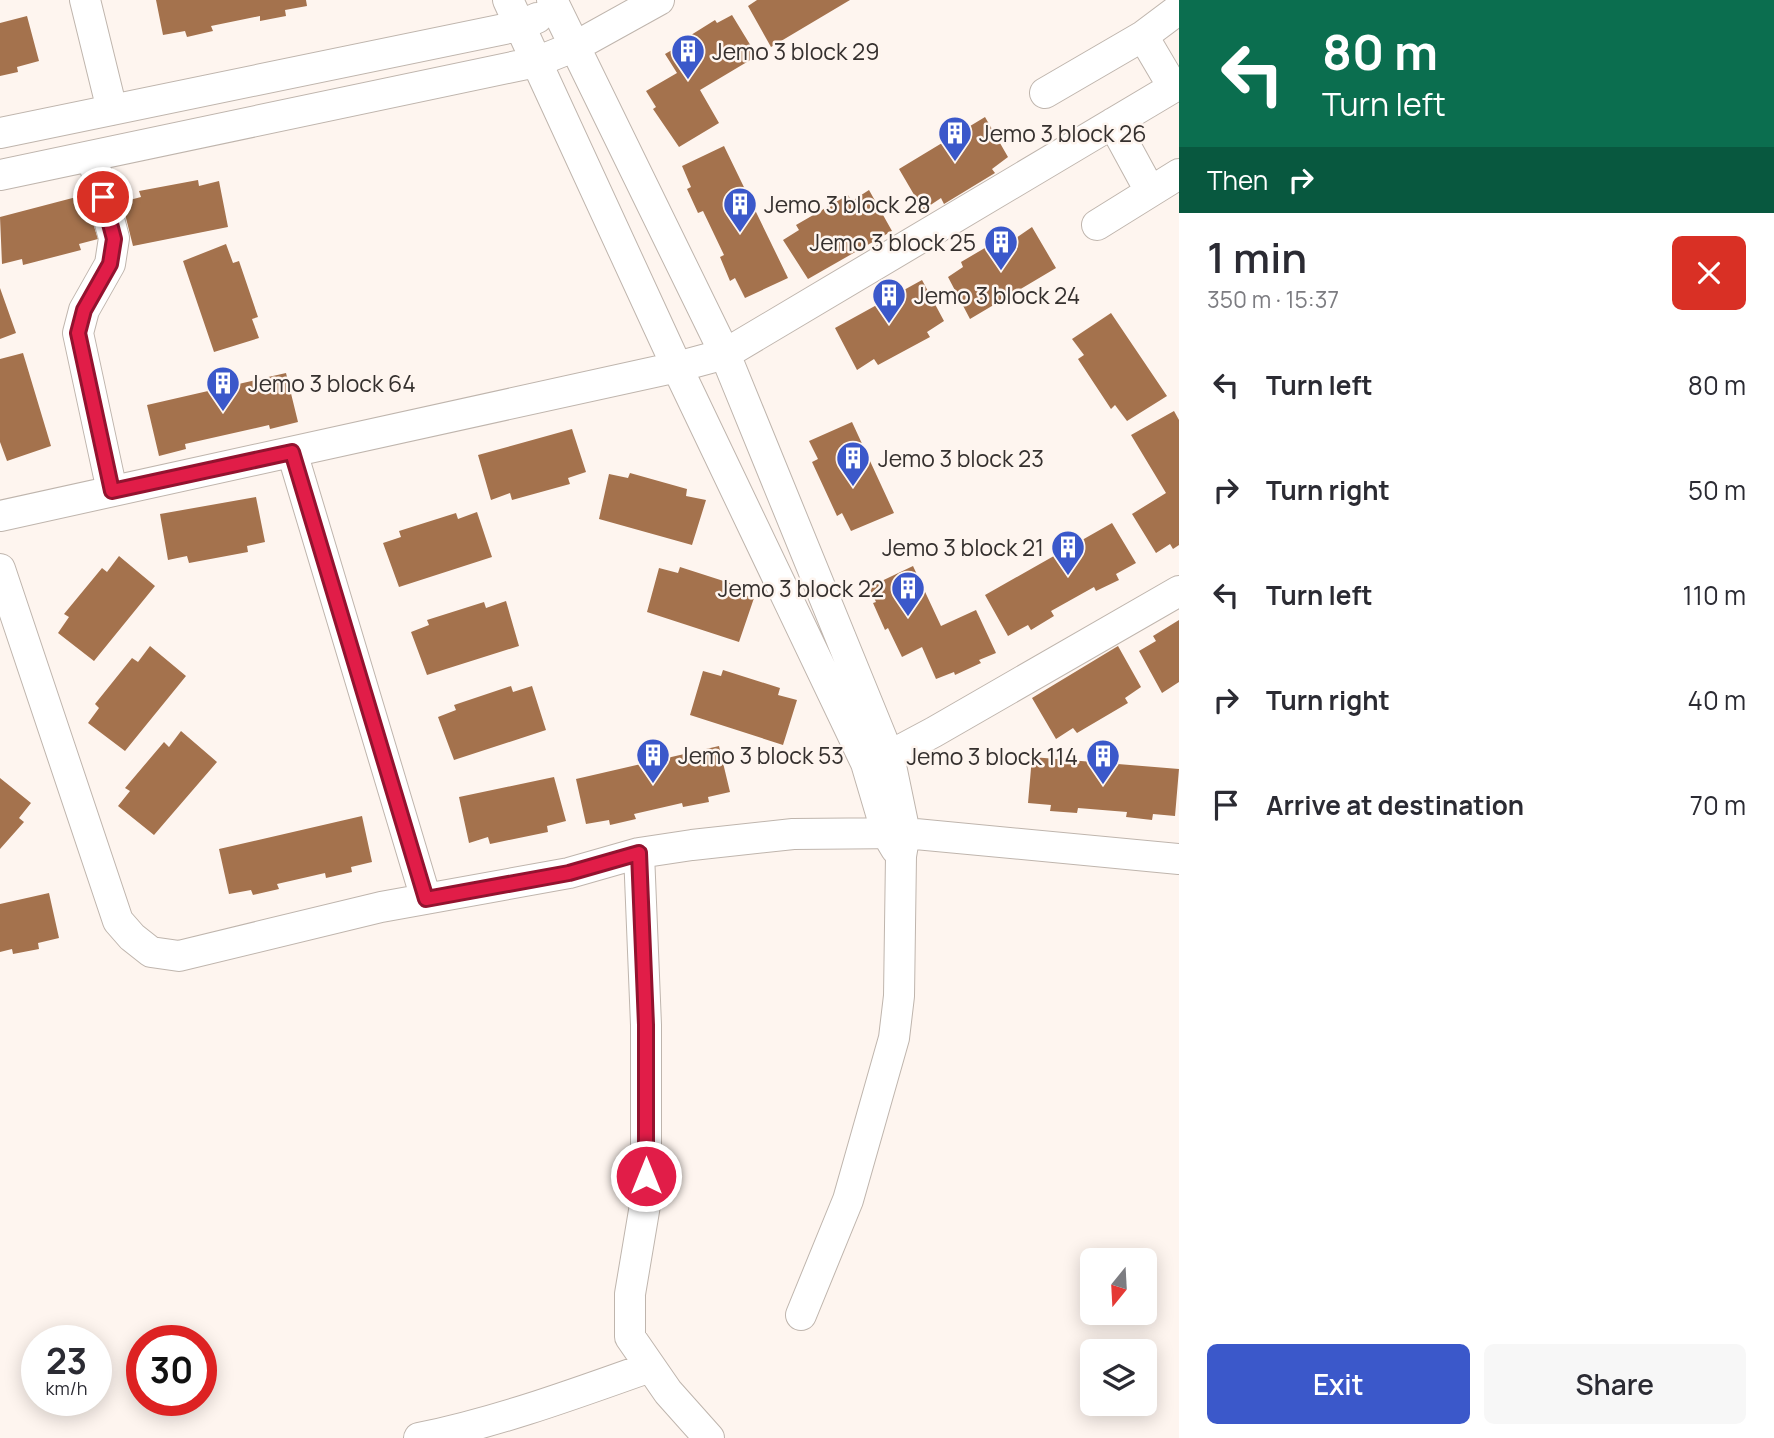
<!DOCTYPE html>
<html lang="en">
<head>
<meta charset="utf-8">
<style>
	:root { --surface:#fff; --page:#f7f7f7; --text:#2b2b33; --muted:#7c7c81; --accent:#3b58ca }
	body { margin:0; font-family:Manrope,sans-serif; background:var(--page); color:var(--text); height:100vh; display:flex; flex-direction:column; font-size:26px; white-space:nowrap }
	* { box-sizing:border-box; margin:0 }
	p { font-size:23px; color:var(--muted) }
	.icon { flex:none; width:38px; height:38px; fill:none; stroke:currentColor; stroke-width:2; stroke-linecap:round; stroke-linejoin:round }
	.map { position:relative; flex:1; overflow:hidden }
	.panel { display:flex; flex-direction:column; background:var(--surface); width:595px }
	.panel>* { flex:none }
	.guide { background:#0b6e4f; color:#fff; overflow:hidden }
	.needle { width:46px; rotate:198deg }
	.buttons { position:absolute; left:1080px; top:1248px; display:grid; gap:14px }
	.buttons a { display:grid; place-items:center; width:77px; height:77px; border-radius:10px; background:var(--surface); box-shadow:0 4px 18px #0003; font-size:35px }
	.speed { position:absolute; left:21px; top:1325px; display:flex; gap:14px; font-size:35px; font-weight:700; text-align:center }
	.speed>* { display:grid; place-content:center; width:91px; height:91px; border-radius:50%; background:var(--surface); box-shadow:0 4px 18px #0003; line-height:1 }
	.speed small { font-size:18px; font-weight:400 }
	.speed .limit { border:10px solid #d22; background:#fff; color:#111 }
	.pin { position:absolute; display:grid; place-items:center; width:60px; height:60px; color:#fff; margin:-30px; border:4px solid #fff; border-radius:50%; box-shadow:0 2px 7px #0007 }
	.me { position:absolute; width:77px; margin:-38px; rotate:0deg; stroke-linejoin:round; filter:drop-shadow(0 0 5px #0008) }
	.turn { display:flex; align-items:center; gap:24px; height:147px; padding:0 28px; font-size:32px }
	.turn .icon { width:91px; height:91px; stroke-width:2.5 }
	.turn b { display:block; font-size:49px; line-height:60px }
	.then { display:flex; align-items:center; height:66px; padding:0 28px; background:#0003; gap:14px; font-size:26px }
	.round { display:grid; place-items:center; flex:none; width:74px; height:74px; border-radius:10px; background:var(--page) }
	.summary { display:flex; align-items:center; justify-content:space-between; height:119px; padding:0 28px }
	h1 { font-size:42px; font-weight:600; line-height:52px }
	.primary-button { display:flex; gap:14px; margin-top:auto; padding:14px 28px }
	.primary-button a { flex:1; height:80px; border-radius:10px; background:var(--accent); color:#fff; font-size:28px; font-weight:600; line-height:80px; text-align:center }
	.primary-button a+a { background:var(--page); color:var(--text) }
	ul { padding:0; list-style:none }
	li { display:flex; align-items:center; gap:21px; height:105px; padding:0 28px }
	li div { flex:1 }
	li b { display:block; font-size:26px }
	li em { font-style:normal }
	main { display:flex; flex:1; min-height:0 }
	.map>svg:first-child { display:block }
	.building { fill:#a4724d }
	.lines { fill:none; stroke-linecap:round; stroke-linejoin:round }
	.minor-casing { stroke:#bfb5ad; stroke-width:32 }
	.minor { stroke:#fff; stroke-width:30 }
	.route-casing { stroke:#92132f; stroke-width:18 }
	.route { stroke:#e11d48; stroke-width:12 }
	.labels { text-anchor:middle; dominant-baseline:central; stroke-width:5; stroke-linejoin:round; paint-order:stroke }
	.poi-label { font-size:23px; fill:#35302e; stroke:#fef5ef; text-anchor:start }
</style>
</head>
<body>
<main>
<div class="map">
<svg width="1179" height="1438" viewBox="0 0 1179 1438">
	<rect width="100%" height="100%" fill="#fef5ef"/>
	<path class="building" d="M 156,0 L 306,0 L 307,6 L 285,10 L 286,16 L 260,21 L 260,16 L 211,26 L 213,31 L 187,37 L 185,31 L 163,35 Z
		M 757,0 L 850,0 L 771,47 L 748,6 Z
		M 732,15 L 757,56 L 700,90 L 719,123 L 679,147 L 653,109 L 656,107 L 646,91 L 677,73 L 665,54 L 693,38 L 691,35 L 715,20 L 717,23 Z
		M 27,16 L 39,61 L 17,67 L 18,72 L 0,76 L 0,23 Z
		M 985,117 L 1008,157 L 992,169 L 995,173 L 944,204 L 941,198 L 923,210 L 899,169 Z
		M 724,146 L 788,278 L 745,298 L 735,278 L 730,281 L 720,257 L 724,255 L 703,211 L 698,213 L 687,189 L 691,187 L 682,166 Z
		M 198,180 L 199,186 L 219,181 L 228,227 L 133,246 L 122,202 L 141,197 L 139,191 Z
		M 869,190 L 892,231 L 808,279 L 783,240 L 799,230 L 796,225 L 848,195 L 852,201 Z
		M 84,195 L 98,239 L 79,244 L 81,250 L 23,265 L 22,259 L 2,264 L 0,217 Z
		M 1032,227 L 1056,268 L 970,319 L 948,277 L 963,267 L 961,262 L 1012,232 L 1016,238 Z
		M 226,244 L 233,263 L 239,261 L 258,317 L 252,319 L 259,338 L 214,352 L 183,261 Z
		M 922,280 L 944,321 L 927,332 L 930,337 L 878,365 L 874,359 L 857,370 L 835,328 Z
		M 0,288 L 16,333 L 0,339 Z
		M 1111,313 L 1167,396 L 1127,421 L 1115,405 L 1111,409 L 1078,359 L 1084,355 L 1072,339 Z
		M 23,353 L 51,446 L 7,461 L 0,442 L 0,359 Z
		M 286,373 L 298,422 L 270,429 L 269,425 L 185,444 L 186,449 L 159,456 L 147,405 Z
		M 1174,411 L 1179,420 L 1179,545 L 1173,549 L 1170,544 L 1156,553 L 1132,514 L 1166,493 L 1131,435 Z
		M 852,422 L 894,513 L 851,531 L 842,513 L 837,516 L 812,462 L 818,459 L 809,441 Z
		M 572,429 L 586,472 L 568,478 L 570,484 L 512,500 L 510,493 L 491,500 L 478,455 Z
		M 630,473 L 687,489 L 686,496 L 706,500 L 692,545 L 599,519 L 609,474 L 628,478 Z
		M 256,497 L 265,542 L 247,546 L 248,552 L 189,563 L 187,556 L 168,560 L 160,514 Z
		M 477,512 L 492,557 L 399,587 L 383,543 L 401,537 L 399,531 L 456,513 L 458,519 Z
		M 1112,523 L 1136,563 L 1116,574 L 1119,580 L 1096,591 L 1094,587 L 1051,611 L 1054,616 L 1031,630 L 1028,625 L 1008,636 L 985,595 Z
		M 119,556 L 155,586 L 94,661 L 58,633 L 69,617 L 64,614 L 102,568 L 107,572 Z
		M 913,566 L 941,626 L 976,610 L 996,653 L 979,660 L 981,663 L 955,675 L 954,672 L 936,679 L 922,647 L 902,657 L 888,628 L 885,630 L 873,603 L 876,602 L 869,587 Z
		M 680,567 L 736,585 L 735,592 L 754,598 L 739,642 L 647,612 L 659,568 L 678,573 Z
		M 506,601 L 519,646 L 427,675 L 411,632 L 429,625 L 427,620 L 484,602 L 486,608 Z
		M 1179,620 L 1179,682 L 1162,693 L 1139,651 L 1156,641 L 1153,636 Z
		M 150,646 L 186,676 L 125,751 L 88,723 L 99,708 L 95,704 L 132,658 L 138,662 Z
		M 1118,646 L 1141,687 L 1125,698 L 1128,703 L 1077,733 L 1073,728 L 1056,739 L 1032,698 Z
		M 723,670 L 780,688 L 778,695 L 797,700 L 783,745 L 690,715 L 703,671 L 721,676 Z
		M 511,686 L 513,692 L 532,686 L 546,730 L 454,760 L 438,717 L 456,710 L 454,705 Z
		M 181,731 L 217,762 L 154,835 L 118,806 L 130,791 L 125,788 L 164,742 L 169,747 Z
		M 719,746 L 730,792 L 708,797 L 709,802 L 683,807 L 682,803 L 634,814 L 636,819 L 610,825 L 609,820 L 586,824 L 576,779 Z
		M 1032,757 L 1179,769 L 1175,816 L 1153,814 L 1152,820 L 1126,817 L 1127,812 L 1078,808 L 1077,813 L 1050,811 L 1051,805 L 1028,803 Z
		M 554,777 L 566,821 L 547,826 L 548,832 L 490,844 L 488,837 L 469,843 L 459,797 Z
		M 0,778 L 31,803 L 19,818 L 24,822 L 0,849 Z
		M 362,816 L 372,862 L 351,867 L 352,872 L 326,878 L 325,873 L 277,884 L 279,889 L 253,895 L 251,890 L 229,894 L 219,849 Z
		M 49,893 L 59,938 L 38,943 L 39,949 L 13,954 L 12,949 L 0,952 L 0,904 Z"/>
	<g class="lines">
		<g class="minor-casing">
			<path id="minor" d="M 85,0 L 112,110
				M 508,0 L 677,367 L 866,763 L 887,834 L 896,849
				M 552,0 L 725,354 L 889,756 L 905,833 L 901,856 L 899,996 L 894,1038 L 848,1200 L 801,1315
				M 1143,36 L 1179,9
				M 1045,93 L 1143,36 L 1173,87
				M 1113,123 L 1150,191
				M 0,133 L 519,26 L 537,18
				M 92,156 L 114,238 L 110,264 L 84,310 L 78,333 L 112,491
				M 0,175 L 536,62 L 576,46 L 659,0
				M 1097,225 L 1179,174
				M 292,452 L 426,899
				M 0,516 L 677,367 L 725,354 L 1179,84
				M 0,569 L 118,921 L 132,937 L 151,952 L 179,956 L 381,907 L 569,873 L 639,853 L 692,845 L 793,834 L 905,833 L 1179,859
				M 870,762 L 889,756 L 934,732 L 1179,591
				M 639,853 L 646,1025 L 646,1199 L 630,1294 L 630,1337 L 668,1392 L 709,1438
				M 419,1438 C 498,1422 574,1394 650,1367"/>
		</g>
		<use href="#minor" class="minor"/>
	</g>
	<g class="lines">
		<g class="route-casing">
			<path id="route" d="M 103,197 L 114,239 L 110,264 L 84,310 L 78,333 L 112,491 L 292,452 L 426,899 L 569,873 L 639,853 L 646,1025 L 646,1176"/>
		</g>
		<use href="#route" class="route"/>
	</g>
	<defs>
		<g id="building-pin" transform="scale(1.75)"><path d="M0 17L-7.5 6A9.5 9.5 0 1 1 7.5 6Z" fill="#3b58ca" stroke="#fef5ef"/><path d="M-4-6H4V6H1V3H-1V6H-4ZM-2.5-4.3h1.7v1.8h-1.7ZM.8-4.3h1.7v1.8H.8ZM-2.5-1h1.7V.8h-1.7ZM.8-1h1.7V.8H.8Z" fill="#fff"/></g>
	</defs>
	<g fill-rule="evenodd">
		<use href="#building-pin" x="688" y="51"/>
		<use href="#building-pin" x="955" y="133"/>
		<use href="#building-pin" x="740" y="204"/>
		<use href="#building-pin" x="1001" y="242"/>
		<use href="#building-pin" x="889" y="295"/>
		<use href="#building-pin" x="223" y="383"/>
		<use href="#building-pin" x="853" y="458"/>
		<use href="#building-pin" x="1068" y="547"/>
		<use href="#building-pin" x="908" y="588"/>
		<use href="#building-pin" x="653" y="755"/>
		<use href="#building-pin" x="1103" y="756"/>
	</g>
	<g class="labels">
		<g class="poi-label">
			<text x="712" y="51">Jemo 3 block 29</text>
			<text x="979" y="133">Jemo 3 block 26</text>
			<text x="764" y="204">Jemo 3 block 28</text>
			<text x="976" y="242" text-anchor="end">Jemo 3 block 25</text>
			<text x="914" y="295">Jemo 3 block 24</text>
			<text x="248" y="383">Jemo 3 block 64</text>
			<text x="878" y="458">Jemo 3 block 23</text>
			<text x="1044" y="547" text-anchor="end">Jemo 3 block 21</text>
			<text x="884" y="588" text-anchor="end">Jemo 3 block 22</text>
			<text x="678" y="755">Jemo 3 block 53</text>
			<text x="1078" y="756" text-anchor="end">Jemo 3 block 114</text>
		</g>
	</g>
</svg>
<div class="buttons">
<a><svg class="needle" viewBox="-14 -14 28 28"><path d="M0-13l5 13h-10z" fill="#e53935"/><path d="M0 13l5-13h-10z" fill="#7c7c81"/></svg></a>
<a><svg class="icon" aria-label="layers" viewBox="0 0 24 24"><path d="M12 4l9 5-9 5-9-5zM3 14l9 5 9-5"/></svg></a>
</div>
<div class="speed"><div>23<small>km/h</small></div><div class="limit">30</div></div>
<div class="pin" style="left:103px;top:197px;background:#d93025"><svg class="icon" aria-label="arrive" viewBox="0 0 24 24"><path d="M6 21V4h12l-3 4 3 4H6"/></svg></div>
<svg class="me" style="left:646px;top:1176px" viewBox="-20 -20 40 40"><circle r="17" fill="#e11d48" stroke="#fff" stroke-width="3"/><path d="M0-11L8 9 0 5-8 9z" fill="#fff"/></svg>
</div>
<section class="panel">
<div class="guide">
<div class="turn"><svg class="icon" aria-label="left" viewBox="0 0 24 24"><path d="M17 20v-9H6M10 6l-5 5 5 5"/></svg><div><b>80 m</b>Turn left</div></div>
<div class="then">Then<svg class="icon" aria-label="right" viewBox="0 0 24 24"><path d="M7 20v-9h11M14 6l5 5-5 5"/></svg></div>
</div>
<div class="summary"><div><h1>1 min</h1><p>350 m · 15:37</p></div><a class="round" style="background:#d93025;color:#fff"><svg class="icon" aria-label="close" viewBox="0 0 24 24"><path d="M6 6l12 12M18 6L6 18"/></svg></a></div>
<ul>
<li><svg class="icon" aria-label="left" viewBox="0 0 24 24"><path d="M17 20v-9H6M10 6l-5 5 5 5"/></svg><div><b>Turn left</b></div><em>80 m</em></li>
<li><svg class="icon" aria-label="right" viewBox="0 0 24 24"><path d="M7 20v-9h11M14 6l5 5-5 5"/></svg><div><b>Turn right</b></div><em>50 m</em></li>
<li><svg class="icon" aria-label="left" viewBox="0 0 24 24"><path d="M17 20v-9H6M10 6l-5 5 5 5"/></svg><div><b>Turn left</b></div><em>110 m</em></li>
<li><svg class="icon" aria-label="right" viewBox="0 0 24 24"><path d="M7 20v-9h11M14 6l5 5-5 5"/></svg><div><b>Turn right</b></div><em>40 m</em></li>
<li><svg class="icon" aria-label="arrive" viewBox="0 0 24 24"><path d="M6 21V4h12l-3 4 3 4H6"/></svg><div><b>Arrive at destination</b></div><em>70 m</em></li>
</ul>
<div class="primary-button"><a>Exit</a><a>Share</a></div>
</section>
</main>
</body>
</html>
